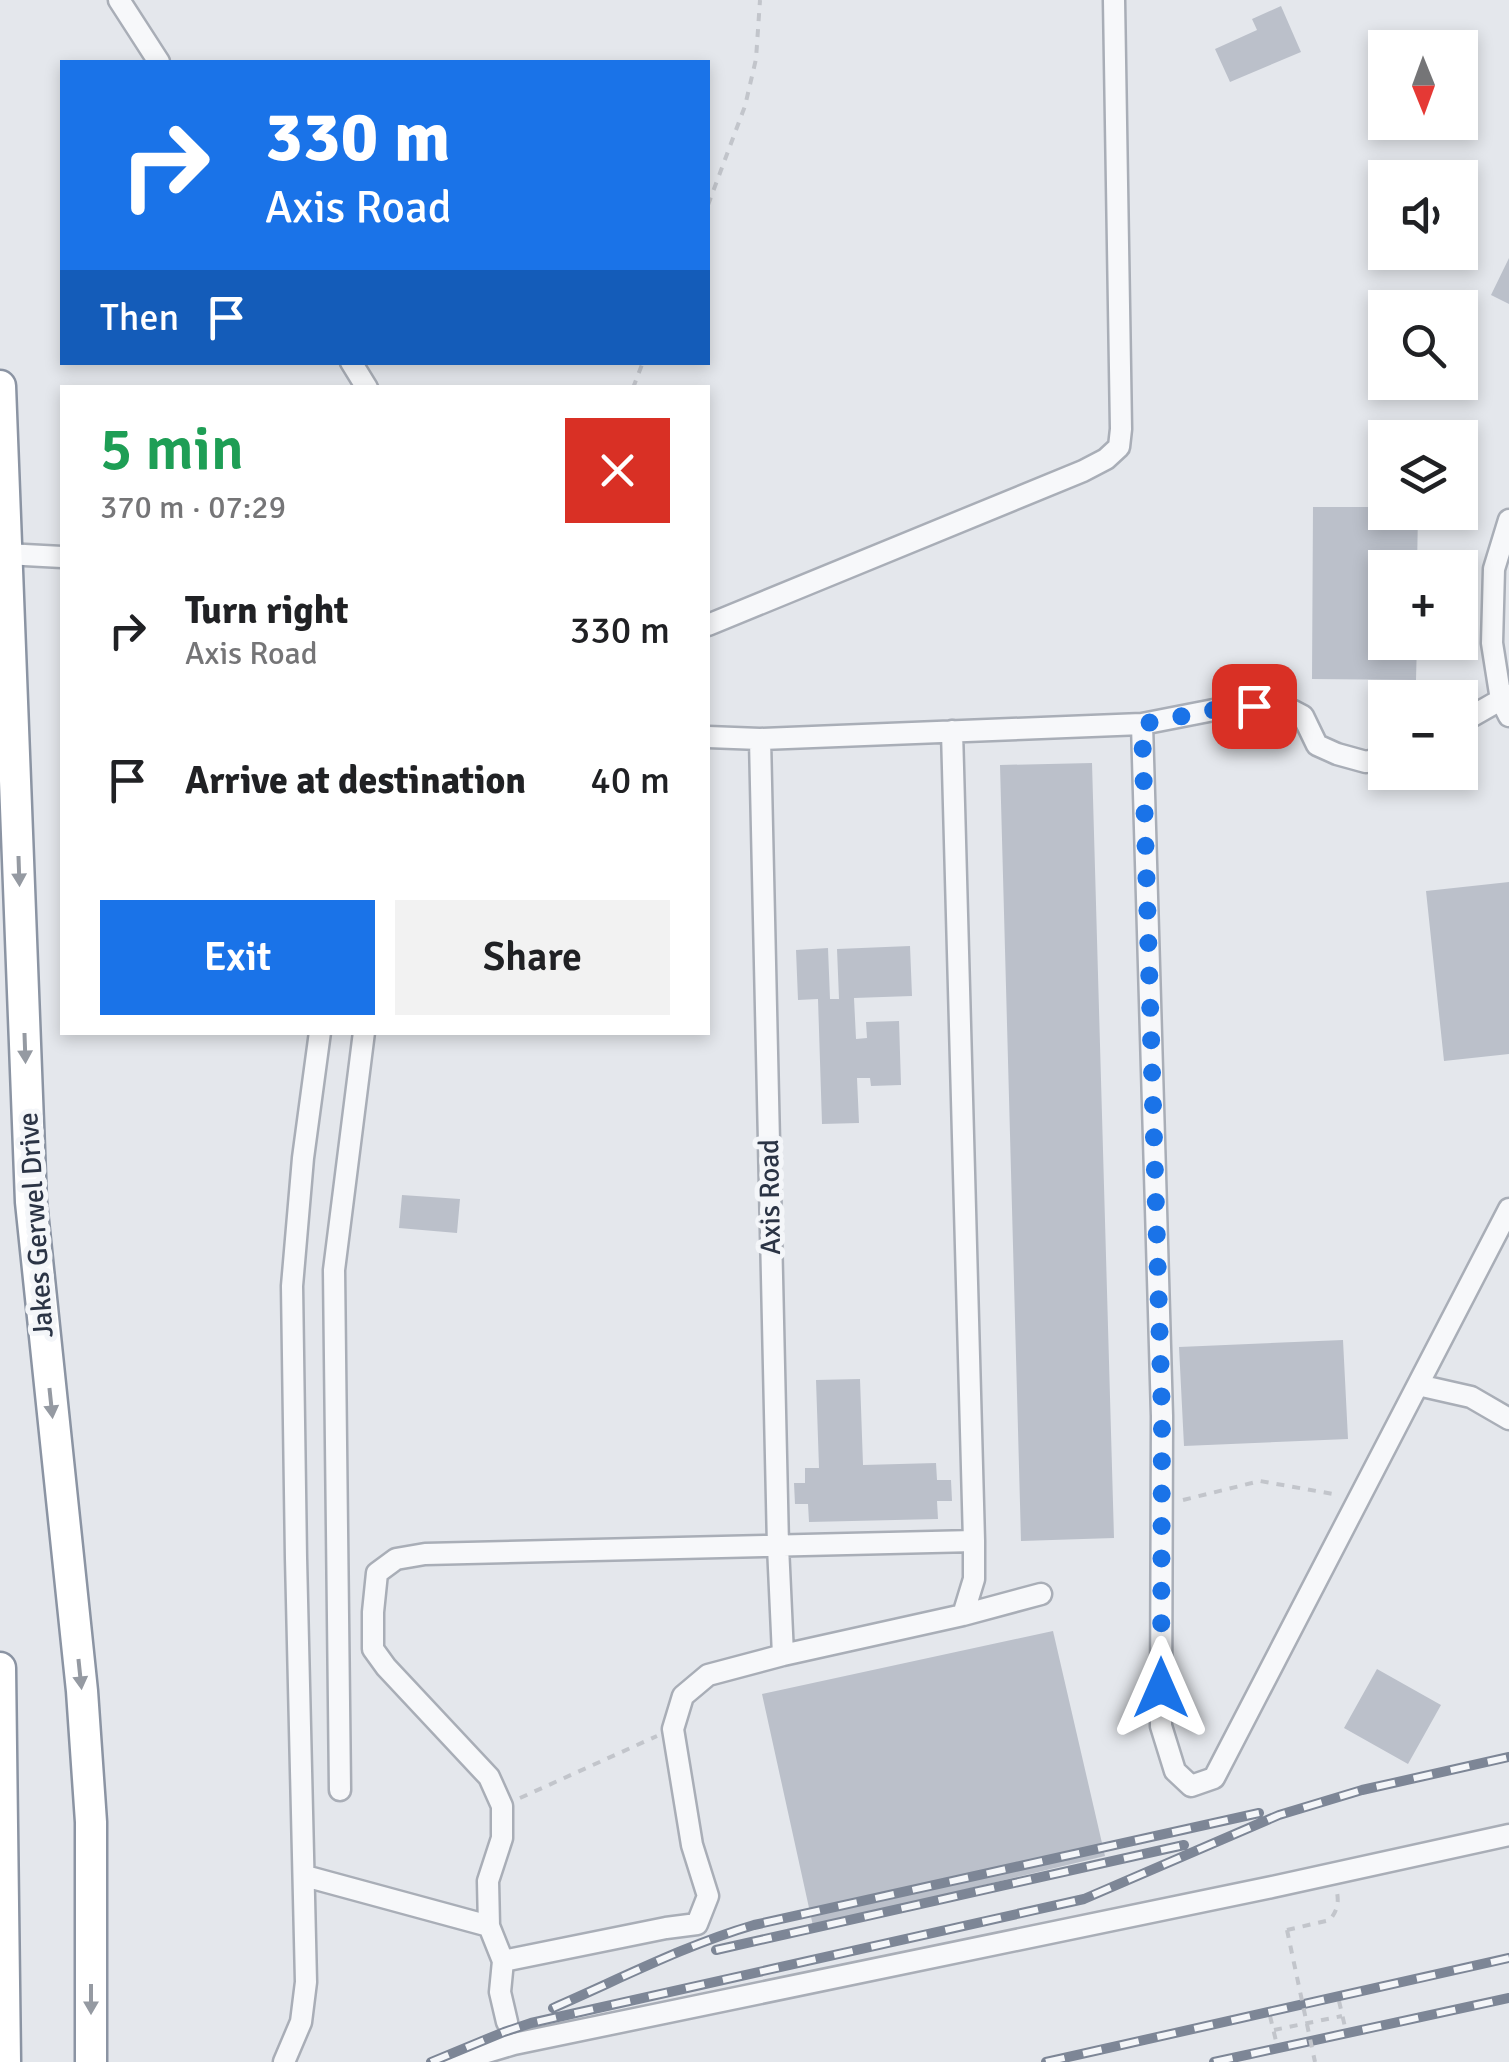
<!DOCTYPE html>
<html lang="en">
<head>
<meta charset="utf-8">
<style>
	:root { --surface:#fff; --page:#f2f2f2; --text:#202124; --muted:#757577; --accent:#1a73e8 }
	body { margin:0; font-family:Signika,sans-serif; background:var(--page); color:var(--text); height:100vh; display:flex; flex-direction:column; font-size:38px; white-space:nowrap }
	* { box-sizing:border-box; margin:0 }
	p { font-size:32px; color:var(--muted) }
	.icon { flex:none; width:55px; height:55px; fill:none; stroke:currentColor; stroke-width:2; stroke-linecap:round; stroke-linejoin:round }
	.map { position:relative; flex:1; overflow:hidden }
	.panel { position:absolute; left:60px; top:385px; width:650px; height:650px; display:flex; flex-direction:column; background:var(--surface); border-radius:0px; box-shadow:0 5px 15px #0003 }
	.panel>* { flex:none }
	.hud { position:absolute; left:60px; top:60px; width:650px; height:305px; border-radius:0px; box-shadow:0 5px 15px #0003; background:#1a73e8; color:#fff; overflow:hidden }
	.needle { width:65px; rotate:179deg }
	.fabs { position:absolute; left:1368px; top:30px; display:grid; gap:20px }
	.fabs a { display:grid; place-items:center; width:110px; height:110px; border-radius:0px; background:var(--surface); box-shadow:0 5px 15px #0003; font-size:50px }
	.pin { position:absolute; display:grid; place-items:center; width:85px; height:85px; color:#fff; margin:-42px; border-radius:20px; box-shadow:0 5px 15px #0006 }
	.me { position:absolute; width:110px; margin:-55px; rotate:0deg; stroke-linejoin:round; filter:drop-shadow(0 0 8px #0008) }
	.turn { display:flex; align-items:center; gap:35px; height:210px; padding:0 40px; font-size:45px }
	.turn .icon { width:130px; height:130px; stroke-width:2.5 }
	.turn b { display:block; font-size:70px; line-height:85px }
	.then { display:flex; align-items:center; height:95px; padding:0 40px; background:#0003; gap:20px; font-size:38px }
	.round { display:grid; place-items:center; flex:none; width:105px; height:105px; border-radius:0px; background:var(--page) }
	.summary { display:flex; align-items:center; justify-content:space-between; height:170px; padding:0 40px }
	h1 { font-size:60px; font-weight:600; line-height:75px; color:#1e9e55 }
	.action { display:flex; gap:20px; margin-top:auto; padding:20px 40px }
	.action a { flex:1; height:115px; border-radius:0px; background:var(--accent); color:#fff; font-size:40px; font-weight:600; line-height:115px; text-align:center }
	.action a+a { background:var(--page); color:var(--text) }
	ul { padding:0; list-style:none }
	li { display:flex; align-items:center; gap:30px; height:150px; padding:0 40px }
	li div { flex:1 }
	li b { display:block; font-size:38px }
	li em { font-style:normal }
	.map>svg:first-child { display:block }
	.building { fill:#bbc0ca }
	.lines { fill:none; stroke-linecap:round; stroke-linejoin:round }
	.minor-casing { stroke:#a9aeb7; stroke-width:25 }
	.highway-casing { stroke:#8b94a3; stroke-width:35 }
	.path { stroke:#c2c5cb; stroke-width:4; stroke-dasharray:8 8; stroke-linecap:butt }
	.minor { stroke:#f7f8fa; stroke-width:20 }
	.highway { stroke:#fff; stroke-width:30 }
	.rail-casing { stroke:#7d8696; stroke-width:10 }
	.rail { stroke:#f4f6f9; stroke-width:6; stroke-dasharray:19; stroke-linecap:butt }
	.path-bridge { stroke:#c2c5cb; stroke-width:4; stroke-dasharray:8 8; stroke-linecap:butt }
	.oneway { fill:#959aa2 }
	.route { stroke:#1a73e8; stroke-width:18; stroke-dasharray:0 32.4 }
	.labels { text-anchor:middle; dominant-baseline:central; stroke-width:10; stroke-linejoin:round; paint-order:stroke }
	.street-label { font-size:28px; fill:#2b3445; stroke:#f4f6f9 }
</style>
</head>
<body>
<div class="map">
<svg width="1509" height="2062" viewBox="0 0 1509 2062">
	<rect width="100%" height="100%" fill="#e4e7ec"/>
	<path class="building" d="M 1281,6 L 1301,52 L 1230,82 L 1215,49 L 1257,30 L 1252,19 Z
		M 1509,258 L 1509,304 L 1491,295 Z
		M 1313,507 L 1385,507 L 1385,512 L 1418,512 L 1417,568 L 1385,568 L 1385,642 L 1417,642 L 1416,680 L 1312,679 Z
		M 1092,763 L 1114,1538 L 1021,1541 L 1000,765 Z
		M 1509,882 L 1509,1054 L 1444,1061 L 1426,891 Z
		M 910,946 L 912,996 L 854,998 L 856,1039 L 867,1038 L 866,1022 L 899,1021 L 901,1085 L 871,1086 L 870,1078 L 857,1078 L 859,1123 L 822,1124 L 818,999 L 798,1000 L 796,950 L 828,948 L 830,999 L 839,999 L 837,949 Z
		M 402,1195 L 460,1199 L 457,1233 L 399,1228 Z
		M 1343,1340 L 1348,1439 L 1184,1446 L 1179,1347 Z
		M 860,1379 L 863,1465 L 936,1463 L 937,1480 L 951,1480 L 952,1501 L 937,1501 L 938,1519 L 809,1522 L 808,1504 L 795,1504 L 794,1483 L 805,1483 L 805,1468 L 819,1468 L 816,1380 Z
		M 1053,1631 L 1105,1856 L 813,1926 L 762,1694 Z
		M 1377,1669 L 1441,1705 L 1408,1764 L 1344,1728 Z"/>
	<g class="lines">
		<g class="minor-casing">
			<path id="minor" d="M 119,0 L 159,62
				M 351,362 L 367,388
				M 1509,520 L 1494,569 L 1492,643 L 1501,700 L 1509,716
				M 6,554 L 62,557
				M 708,625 L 1083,471 L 1106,459 L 1119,447 L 1121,429 L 1114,0
				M 1460,723 L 1509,695
				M 1142,724 L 1162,1416 L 1161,1726 L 1175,1771 L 1191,1786 L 1214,1778 L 1509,1209
				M 952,731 L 974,1541 L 974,1579 L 963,1615
				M 708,737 L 760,739 L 1142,724 L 1224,708 L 1282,705 L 1303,716 L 1317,745 L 1337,754 L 1366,762 L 1385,757
				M 760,739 L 778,1546 L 783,1655
				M 1418,1385 L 1471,1397 L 1509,1419
				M 340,1790 L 334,1270 L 364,1032
				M 305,1876 L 489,1926
				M 503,1961 L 666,1928 L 697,1924 L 708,1896 L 692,1845 L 673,1729 L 683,1696 L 708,1675 L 783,1655 L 963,1615 L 1041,1594
				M 507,2022 L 500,1992 L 503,1961 L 489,1926 L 488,1881 L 502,1838 L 502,1806 L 489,1777 L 386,1667 L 373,1649 L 373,1612 L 377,1573 L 396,1559 L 425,1554 L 974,1541
				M 284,2062 L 301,2022 L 306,1982 L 296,1558 L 292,1286 L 303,1158 L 320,1032
				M 453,2062 L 514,2044 L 1272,1887 L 1509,1835"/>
		</g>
		<g class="highway-casing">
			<path id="highway" d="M 0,386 L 31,1202 L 82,1691 L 91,1822 L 91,2062
				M 0,1668 L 5,2062"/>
		</g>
		<path class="path" d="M 708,205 L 745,106 L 756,59 L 760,0
			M 633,388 L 643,362
			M 1183,1500 L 1260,1481 L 1339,1495
			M 520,1798 L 657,1736
			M 1287,1930 L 1330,1920 C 1337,1910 1339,1904 1337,1892
			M 1339,2001 L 1345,2027
			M 1270,2016 L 1276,2041
			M 1274,2030 L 1342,2016"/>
		<use href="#minor" class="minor"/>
		<use href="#highway" class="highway"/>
		<g class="rail-casing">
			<path id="rail" d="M 716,1950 L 1184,1845
				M 553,2008 C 620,1979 685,1945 754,1925 L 1259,1813
				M 431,2062 L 504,2032 L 531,2023 L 1084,1899 L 1279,1815 L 1362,1790 L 1509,1757
				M 1046,2062 L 1509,1958
				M 1214,2062 L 1509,1998"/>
		</g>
		<use href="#rail" class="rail"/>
		<path class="path-bridge" d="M 1287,1930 L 1315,2062"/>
	</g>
	<defs><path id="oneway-solid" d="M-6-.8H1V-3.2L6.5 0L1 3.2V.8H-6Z" transform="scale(2.5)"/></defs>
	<g class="oneway">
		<use href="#oneway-solid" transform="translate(19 871) rotate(88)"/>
		<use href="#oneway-solid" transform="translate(25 1048) rotate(88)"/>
		<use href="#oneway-solid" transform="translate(51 1403) rotate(84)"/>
		<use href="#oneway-solid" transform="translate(80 1674) rotate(84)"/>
		<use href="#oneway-solid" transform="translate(91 1999) rotate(90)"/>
	</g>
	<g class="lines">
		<path class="route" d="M 1161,1688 L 1162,1416 L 1142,724 L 1224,708 L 1254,706"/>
	</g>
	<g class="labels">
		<g class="street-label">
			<text transform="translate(770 1197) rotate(-91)">Axis Road</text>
			<text transform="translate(36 1225) rotate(-94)">Jakes Gerwel Drive</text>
		</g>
	</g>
</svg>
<div class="fabs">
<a><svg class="needle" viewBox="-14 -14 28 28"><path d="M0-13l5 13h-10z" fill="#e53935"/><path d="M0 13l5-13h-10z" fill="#757577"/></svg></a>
<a><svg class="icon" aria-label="sound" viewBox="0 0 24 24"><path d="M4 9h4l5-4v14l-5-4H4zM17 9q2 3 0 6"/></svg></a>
<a><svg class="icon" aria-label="search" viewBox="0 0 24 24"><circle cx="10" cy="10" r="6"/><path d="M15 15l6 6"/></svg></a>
<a><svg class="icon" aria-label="layers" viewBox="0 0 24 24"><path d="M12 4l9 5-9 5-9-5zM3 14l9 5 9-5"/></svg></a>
<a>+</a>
<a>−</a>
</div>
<div class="pin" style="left:1254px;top:706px;background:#d93025"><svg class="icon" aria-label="arrive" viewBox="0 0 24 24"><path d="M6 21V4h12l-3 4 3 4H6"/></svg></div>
<svg class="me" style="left:1161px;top:1688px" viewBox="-20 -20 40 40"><path d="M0-17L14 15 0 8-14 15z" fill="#1a73e8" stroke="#fff" stroke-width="4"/></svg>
<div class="hud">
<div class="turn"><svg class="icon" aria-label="right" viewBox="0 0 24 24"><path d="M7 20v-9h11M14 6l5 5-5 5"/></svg><div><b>330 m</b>Axis Road</div></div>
<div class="then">Then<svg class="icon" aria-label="arrive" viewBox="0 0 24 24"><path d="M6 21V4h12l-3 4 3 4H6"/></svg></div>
</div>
<section class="panel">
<div class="summary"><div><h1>5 min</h1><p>370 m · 07:29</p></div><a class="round" style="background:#d93025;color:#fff"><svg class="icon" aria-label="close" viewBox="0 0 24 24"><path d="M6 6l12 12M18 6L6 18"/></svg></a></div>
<ul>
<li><svg class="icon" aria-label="right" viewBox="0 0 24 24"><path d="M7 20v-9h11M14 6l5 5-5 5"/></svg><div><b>Turn right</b><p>Axis Road</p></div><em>330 m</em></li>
<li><svg class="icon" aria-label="arrive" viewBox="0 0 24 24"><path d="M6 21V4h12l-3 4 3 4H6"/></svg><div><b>Arrive at destination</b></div><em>40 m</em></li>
</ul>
<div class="action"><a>Exit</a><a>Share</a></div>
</section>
</div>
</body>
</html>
